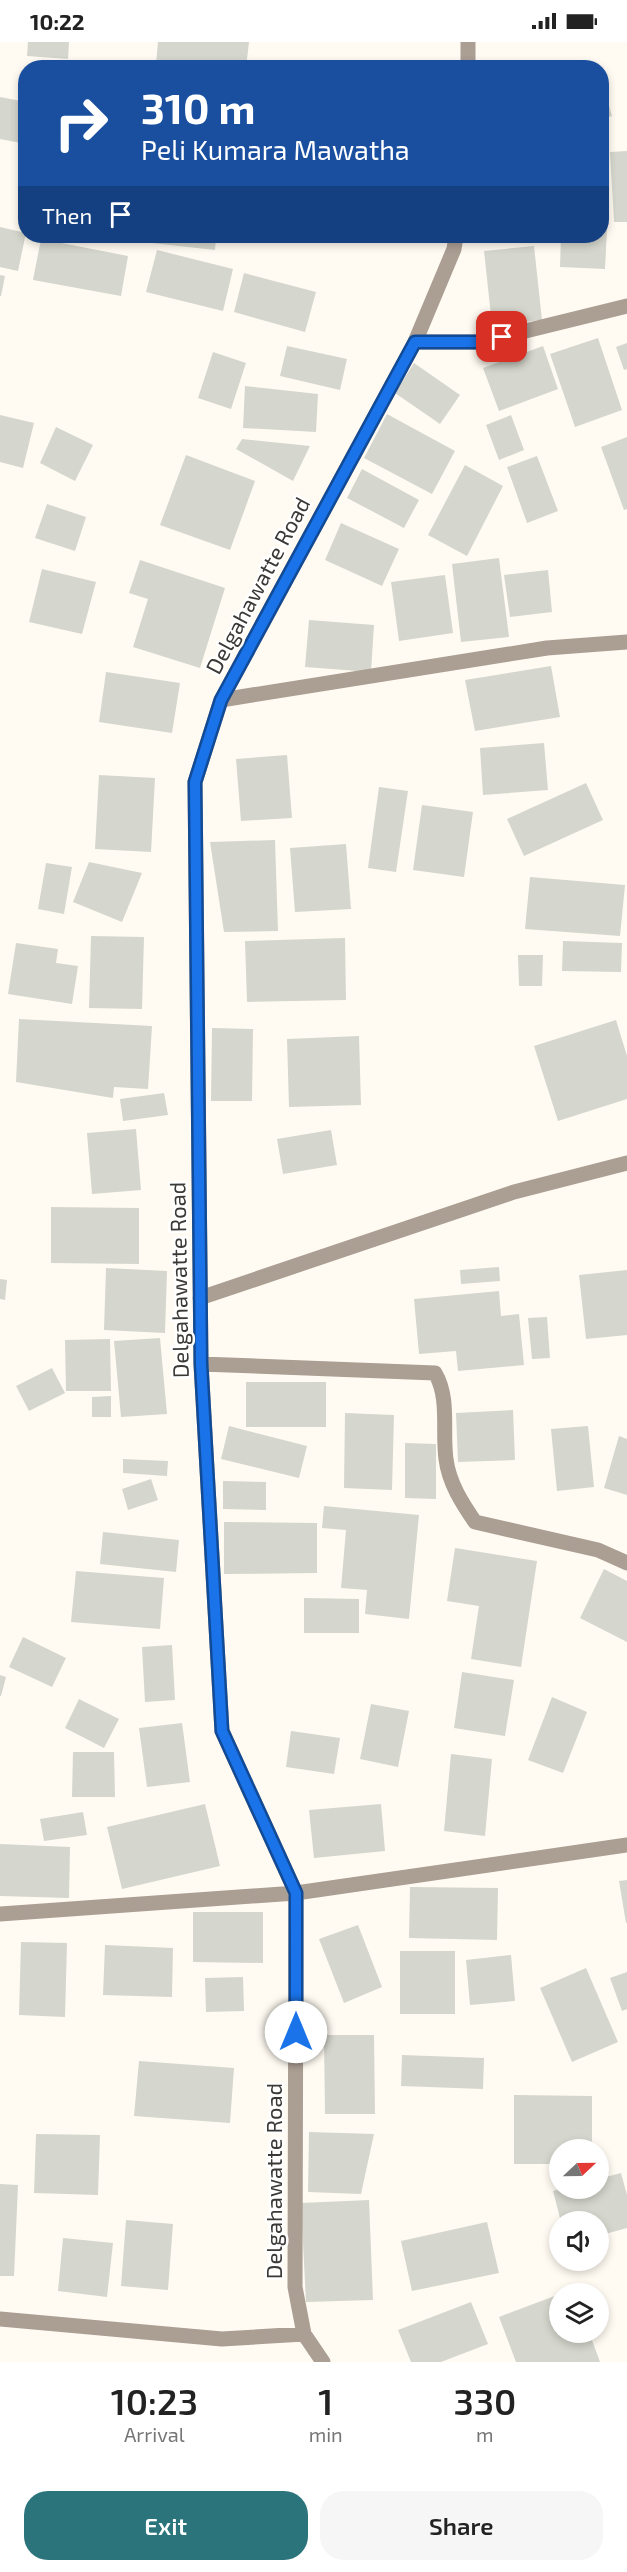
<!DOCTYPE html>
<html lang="en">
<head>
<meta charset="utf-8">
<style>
	:root { --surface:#fff; --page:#f6f6f6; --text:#222; --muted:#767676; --accent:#2b747c }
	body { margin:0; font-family:"Exo 2",sans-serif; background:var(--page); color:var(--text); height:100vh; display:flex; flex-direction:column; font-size:22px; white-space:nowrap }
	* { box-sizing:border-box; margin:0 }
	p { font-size:20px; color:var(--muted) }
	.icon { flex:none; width:33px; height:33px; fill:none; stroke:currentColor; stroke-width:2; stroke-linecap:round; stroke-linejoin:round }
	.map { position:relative; height:2320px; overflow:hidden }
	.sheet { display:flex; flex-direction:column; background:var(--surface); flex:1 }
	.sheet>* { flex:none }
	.guide { position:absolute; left:18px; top:18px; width:591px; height:183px; border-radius:24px; box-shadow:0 3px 9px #0003; background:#1a4fa0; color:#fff; overflow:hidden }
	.needle { width:39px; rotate:68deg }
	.fabs { position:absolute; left:549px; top:2097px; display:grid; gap:12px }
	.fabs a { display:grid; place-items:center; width:60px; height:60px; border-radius:50%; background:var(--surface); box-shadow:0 3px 9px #0003; font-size:30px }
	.pin { position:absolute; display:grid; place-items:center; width:51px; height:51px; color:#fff; margin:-26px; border-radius:12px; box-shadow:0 3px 9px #0006 }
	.me { position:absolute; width:66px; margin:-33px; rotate:0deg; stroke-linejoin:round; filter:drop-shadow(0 0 4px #0008) }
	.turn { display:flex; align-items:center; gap:21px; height:126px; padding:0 24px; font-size:27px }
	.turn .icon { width:78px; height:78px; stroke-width:2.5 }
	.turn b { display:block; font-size:42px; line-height:51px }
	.then { display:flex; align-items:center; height:57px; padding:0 24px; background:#0003; gap:12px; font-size:22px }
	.eta { display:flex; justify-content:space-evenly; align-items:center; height:102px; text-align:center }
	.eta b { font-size:36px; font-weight:600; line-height:42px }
	.action { display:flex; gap:12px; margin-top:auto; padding:12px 24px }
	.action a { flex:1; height:69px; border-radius:24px; background:var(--accent); color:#fff; font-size:24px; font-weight:600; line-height:69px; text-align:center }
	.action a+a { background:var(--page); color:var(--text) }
	.status { display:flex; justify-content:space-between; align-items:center; height:42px; padding:0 30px; background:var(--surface); direction:ltr }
	.status svg { height:16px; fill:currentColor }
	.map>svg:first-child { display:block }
	.building { fill:#d5d6cd }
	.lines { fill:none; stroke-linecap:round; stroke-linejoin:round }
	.street { stroke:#ab9e93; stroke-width:15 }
	.route-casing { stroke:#114b97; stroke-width:15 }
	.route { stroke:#1a73e8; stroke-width:10 }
	.labels { text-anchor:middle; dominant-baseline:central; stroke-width:5; stroke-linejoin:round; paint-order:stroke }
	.street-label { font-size:22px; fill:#3a3936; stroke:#fff }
</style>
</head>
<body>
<div class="status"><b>10:22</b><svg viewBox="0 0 49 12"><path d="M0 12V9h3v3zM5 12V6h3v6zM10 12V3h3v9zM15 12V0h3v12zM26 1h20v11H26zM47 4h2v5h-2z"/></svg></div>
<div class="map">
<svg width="627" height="2320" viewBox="0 0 627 2320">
	<rect width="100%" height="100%" fill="#fffbf2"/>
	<path class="building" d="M 28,0 L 69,0 L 68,17 L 27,14 Z
		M 158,0 L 249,0 L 246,26 L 191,26 L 156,22 Z
		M 602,38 L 612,74 L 602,77 Z
		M 0,55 L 26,60 L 26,102 L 0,97 Z
		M 627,109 L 627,180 L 614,180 L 610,110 Z
		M 602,169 L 608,169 L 605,227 L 560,225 L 561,194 L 602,194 Z
		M 0,185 L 26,191 L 18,229 L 0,225 Z
		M 144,194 L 216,194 L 215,208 L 143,200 Z
		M 41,197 L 128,214 L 121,254 L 33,238 Z
		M 534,204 L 542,278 L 492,283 L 484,209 Z
		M 157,208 L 233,227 L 223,269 L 146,250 Z
		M 244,231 L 316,250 L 305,290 L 234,270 Z
		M 0,233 L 5,234 L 1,254 L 0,254 Z
		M 598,296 L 622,368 L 575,385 L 550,312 Z
		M 627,301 L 627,327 L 624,328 L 616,305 Z
		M 287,304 L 347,317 L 340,348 L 280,334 Z
		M 543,304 L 558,347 L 499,369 L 483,326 Z
		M 213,310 L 246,321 L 231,367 L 198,356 Z
		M 414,321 L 460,353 L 440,382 L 395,351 Z
		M 245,344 L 318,352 L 316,390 L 243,386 Z
		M 387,372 L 455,409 L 432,452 L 364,416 Z
		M 0,373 L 34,381 L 23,426 L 0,420 Z
		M 511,373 L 524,408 L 499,418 L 486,383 Z
		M 56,385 L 93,403 L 75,439 L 40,421 Z
		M 627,395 L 627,467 L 624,468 L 601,405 Z
		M 242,397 L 310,404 L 293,439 L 236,407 Z
		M 186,413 L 255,439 L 230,508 L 160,483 Z
		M 537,414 L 558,469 L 527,481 L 507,425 Z
		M 465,423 L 503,444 L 467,514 L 428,493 Z
		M 362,427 L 419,458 L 404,486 L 347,456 Z
		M 47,462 L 86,475 L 75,509 L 35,496 Z
		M 341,481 L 399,507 L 382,544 L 325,518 Z
		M 499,516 L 509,595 L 461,600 L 452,522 Z
		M 140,518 L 225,546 L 200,626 L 133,605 L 148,557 L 129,551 Z
		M 42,527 L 96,540 L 82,592 L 29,580 Z
		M 548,528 L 552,570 L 510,575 L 504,533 Z
		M 445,533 L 453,591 L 399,599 L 391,540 Z
		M 309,578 L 374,583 L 371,630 L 305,625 Z
		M 551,624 L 560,675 L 475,689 L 465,638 Z
		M 106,630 L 180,641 L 172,691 L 99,680 Z
		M 544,701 L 548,748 L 483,753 L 480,706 Z
		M 287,713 L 292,776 L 241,779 L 236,717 Z
		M 99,733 L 155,736 L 151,810 L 95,807 Z
		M 586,741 L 603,778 L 524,814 L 507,777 Z
		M 379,745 L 408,749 L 396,830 L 368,826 Z
		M 422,763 L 473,770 L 464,835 L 413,828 Z
		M 275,798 L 278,889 L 224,890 L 210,800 Z
		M 346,802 L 351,867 L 295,870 L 290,806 Z
		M 89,820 L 142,831 L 122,880 L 73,860 Z
		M 46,821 L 72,825 L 64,872 L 38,867 Z
		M 530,835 L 625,843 L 620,894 L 525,887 Z
		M 91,894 L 144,895 L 142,967 L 89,966 Z
		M 345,896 L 346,958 L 247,960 L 245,899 Z
		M 563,899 L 622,901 L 621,930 L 562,929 Z
		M 16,901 L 58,907 L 56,921 L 78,924 L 72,962 L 8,952 Z
		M 518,913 L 543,913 L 542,944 L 519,944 Z
		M 19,977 L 152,984 L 148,1047 L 114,1045 L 113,1056 L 16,1040 Z
		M 616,978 L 627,1014 L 627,1057 L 558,1079 L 534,1004 Z
		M 212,986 L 253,987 L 252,1059 L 211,1059 Z
		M 359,994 L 361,1063 L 289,1065 L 287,997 Z
		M 164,1051 L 168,1073 L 123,1079 L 120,1057 Z
		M 136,1087 L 141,1148 L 92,1152 L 87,1091 Z
		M 331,1088 L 337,1123 L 283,1132 L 277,1097 Z
		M 51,1165 L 139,1166 L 139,1222 L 51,1221 Z
		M 499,1225 L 500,1239 L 461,1242 L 460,1228 Z
		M 106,1226 L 167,1229 L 165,1291 L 104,1288 Z
		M 627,1228 L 627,1293 L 586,1297 L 579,1233 Z
		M 0,1237 L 7,1238 L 5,1258 L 0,1257 Z
		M 499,1249 L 501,1274 L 519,1272 L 524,1323 L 458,1329 L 456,1309 L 419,1312 L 414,1257 Z
		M 547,1275 L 550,1316 L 532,1317 L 528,1276 Z
		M 160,1296 L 167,1372 L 121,1375 L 114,1299 Z
		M 110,1297 L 111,1349 L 66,1349 L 65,1298 Z
		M 52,1326 L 65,1351 L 29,1369 L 16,1344 Z
		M 246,1340 L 326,1340 L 326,1385 L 246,1385 Z
		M 111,1354 L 111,1375 L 92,1375 L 92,1355 Z
		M 513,1368 L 515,1418 L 458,1420 L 456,1371 Z
		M 345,1371 L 394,1373 L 392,1448 L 344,1446 Z
		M 229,1384 L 307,1404 L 299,1436 L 221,1417 Z
		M 588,1384 L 594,1445 L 557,1449 L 551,1387 Z
		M 619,1394 L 627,1397 L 627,1453 L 604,1446 Z
		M 405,1401 L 436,1402 L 436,1457 L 405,1456 Z
		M 123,1417 L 168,1419 L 167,1434 L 123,1431 Z
		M 151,1437 L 158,1458 L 128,1468 L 122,1447 Z
		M 223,1439 L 266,1440 L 266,1468 L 223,1467 Z
		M 324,1464 L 419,1473 L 409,1577 L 365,1572 L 367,1548 L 341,1546 L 346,1488 L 322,1486 Z
		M 224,1480 L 317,1481 L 317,1531 L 224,1532 Z
		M 103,1490 L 179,1498 L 176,1530 L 100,1522 Z
		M 455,1506 L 537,1519 L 521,1625 L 471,1617 L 479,1564 L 447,1559 Z
		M 604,1527 L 627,1539 L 627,1600 L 580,1576 Z
		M 76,1529 L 164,1536 L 160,1587 L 71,1580 Z
		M 304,1556 L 359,1557 L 359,1591 L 304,1591 Z
		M 23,1595 L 66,1616 L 52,1645 L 9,1625 Z
		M 172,1603 L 175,1658 L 145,1660 L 142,1605 Z
		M 462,1630 L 514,1638 L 505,1694 L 454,1686 Z
		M 0,1633 L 6,1635 L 1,1654 L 0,1654 Z
		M 552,1655 L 587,1670 L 563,1731 L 528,1718 Z
		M 79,1657 L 119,1677 L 104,1706 L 65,1686 Z
		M 371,1662 L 409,1669 L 398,1725 L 360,1717 Z
		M 182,1681 L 190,1740 L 147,1745 L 139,1686 Z
		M 291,1689 L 340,1696 L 334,1732 L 286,1725 Z
		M 73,1710 L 114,1710 L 115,1755 L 72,1755 Z
		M 451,1712 L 492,1717 L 485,1794 L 444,1789 Z
		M 205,1762 L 220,1824 L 122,1847 L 107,1785 Z
		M 381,1762 L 385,1809 L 314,1816 L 309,1768 Z
		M 83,1770 L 87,1793 L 44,1799 L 40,1777 Z
		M 0,1802 L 70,1805 L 69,1856 L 0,1854 Z
		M 627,1838 L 627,1881 L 626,1881 L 619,1839 Z
		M 410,1845 L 498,1846 L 497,1898 L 409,1896 Z
		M 193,1870 L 263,1870 L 263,1921 L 193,1920 Z
		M 358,1883 L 382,1945 L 344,1961 L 319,1897 Z
		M 21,1900 L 67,1901 L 65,1975 L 19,1973 Z
		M 105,1903 L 173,1906 L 172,1955 L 103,1953 Z
		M 400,1909 L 455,1909 L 455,1972 L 400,1972 Z
		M 511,1913 L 515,1959 L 470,1963 L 466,1918 Z
		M 586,1926 L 618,2000 L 572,2020 L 540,1946 Z
		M 627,1930 L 627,1967 L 622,1969 L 610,1936 Z
		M 243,1935 L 244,1969 L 206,1970 L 205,1936 Z
		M 324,1993 L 374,1993 L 375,2072 L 325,2072 Z
		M 402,2013 L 484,2016 L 483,2047 L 401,2044 Z
		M 139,2019 L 234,2026 L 230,2081 L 134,2074 Z
		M 514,2053 L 592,2054 L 592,2108 L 560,2108 L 560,2122 L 514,2122 Z
		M 309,2090 L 374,2092 L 361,2152 L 308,2150 Z
		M 36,2092 L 100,2093 L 98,2153 L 34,2151 Z
		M 621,2131 L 627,2153 L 627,2186 L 598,2194 L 598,2180 L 561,2180 L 553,2149 L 563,2146 L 598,2146 L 598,2137 Z
		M 0,2142 L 18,2143 L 14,2234 L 0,2234 Z
		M 369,2158 L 373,2258 L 306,2260 L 301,2161 Z
		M 126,2178 L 173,2182 L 168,2248 L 121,2244 Z
		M 487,2180 L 499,2231 L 412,2249 L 401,2199 Z
		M 63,2196 L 113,2201 L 107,2255 L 58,2249 Z
		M 560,2252 L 560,2290 L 589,2290 L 600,2320 L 516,2320 L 499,2275 Z
		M 471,2260 L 488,2302 L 441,2320 L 411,2320 L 398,2288 Z"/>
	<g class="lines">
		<path class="street" d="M 468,26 L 468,0
			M 415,300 L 481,300 L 627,264
			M 221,658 L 547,606 L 627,600
			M 200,1256 L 514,1150 L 627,1121
			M 201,1322 L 435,1331 C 450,1356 442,1389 446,1417 C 449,1441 462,1461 475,1480 L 598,1508 L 627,1521
			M 0,1872 L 296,1851 L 627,1803
			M 0,2277 L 222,2297 L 304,2292
			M 323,2320 L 304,2292 L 295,2245 L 296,1851 L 222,1689 L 201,1322 L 195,740 L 221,658 L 415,300 L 454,207 L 456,194"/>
	</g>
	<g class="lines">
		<g class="route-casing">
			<path id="route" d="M 296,1990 L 296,1851 L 222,1689 L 201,1322 L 195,740 L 221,658 L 415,300 L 481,300 L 502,295"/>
		</g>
		<use href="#route" class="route"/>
	</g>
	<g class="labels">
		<g class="street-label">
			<text transform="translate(257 543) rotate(-62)">Delgahawatte Road</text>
			<text transform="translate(178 1238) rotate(-91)">Delgahawatte Road</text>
			<text transform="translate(273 2139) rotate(-90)">Delgahawatte Road</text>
		</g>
	</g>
</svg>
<div class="fabs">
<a><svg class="needle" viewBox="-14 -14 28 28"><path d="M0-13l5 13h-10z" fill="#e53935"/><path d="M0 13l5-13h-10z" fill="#767676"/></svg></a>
<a><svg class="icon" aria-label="sound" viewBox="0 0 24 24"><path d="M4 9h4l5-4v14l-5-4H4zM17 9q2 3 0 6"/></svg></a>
<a><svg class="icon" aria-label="layers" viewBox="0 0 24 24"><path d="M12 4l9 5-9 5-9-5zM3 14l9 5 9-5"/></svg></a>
</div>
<div class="pin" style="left:502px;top:295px;background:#d93025"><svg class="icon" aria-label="arrive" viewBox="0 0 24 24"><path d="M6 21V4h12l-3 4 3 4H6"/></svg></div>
<svg class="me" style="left:296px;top:1990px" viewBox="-20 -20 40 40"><circle r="19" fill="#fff"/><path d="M0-13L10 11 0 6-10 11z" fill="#1a73e8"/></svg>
<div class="guide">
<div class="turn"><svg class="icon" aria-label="right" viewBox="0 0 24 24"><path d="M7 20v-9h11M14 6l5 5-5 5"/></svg><div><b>310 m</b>Peli Kumara Mawatha</div></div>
<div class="then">Then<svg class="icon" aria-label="arrive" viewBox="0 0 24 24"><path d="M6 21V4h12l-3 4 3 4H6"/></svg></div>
</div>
</div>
<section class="sheet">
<div class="eta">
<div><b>10:23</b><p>Arrival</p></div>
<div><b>1</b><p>min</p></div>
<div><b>330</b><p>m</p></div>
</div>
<div class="action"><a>Exit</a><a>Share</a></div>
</section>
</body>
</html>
